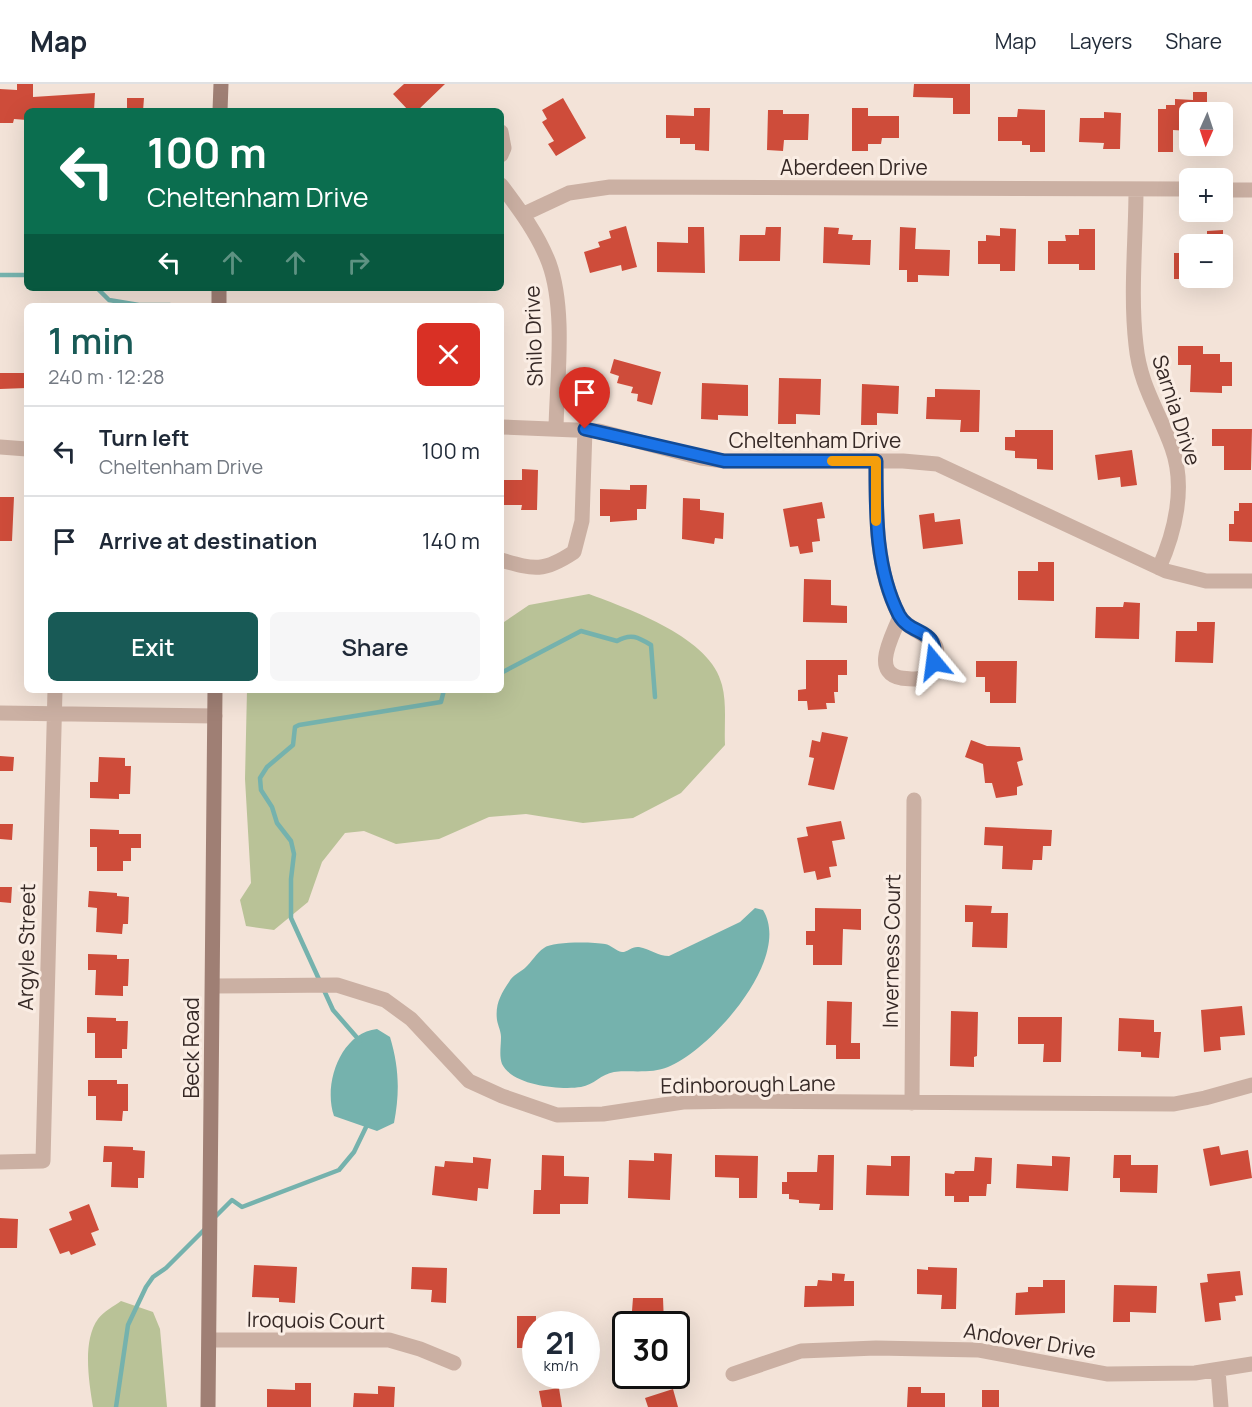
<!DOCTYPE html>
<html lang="en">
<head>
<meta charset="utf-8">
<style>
	:root { --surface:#fff; --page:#f6f6f7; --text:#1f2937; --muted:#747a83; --line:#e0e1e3; --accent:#185a56 }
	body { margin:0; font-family:Manrope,sans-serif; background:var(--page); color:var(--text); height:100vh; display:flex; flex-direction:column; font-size:22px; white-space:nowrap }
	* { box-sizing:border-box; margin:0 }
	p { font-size:20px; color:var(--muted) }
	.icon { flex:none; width:33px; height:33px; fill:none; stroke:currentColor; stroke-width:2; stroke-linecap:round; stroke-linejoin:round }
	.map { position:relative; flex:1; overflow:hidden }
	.side { position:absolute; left:24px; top:219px; width:480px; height:390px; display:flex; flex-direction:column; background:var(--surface); border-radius:9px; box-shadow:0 6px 24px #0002 }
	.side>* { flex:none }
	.hud { position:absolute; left:24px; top:24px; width:480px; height:183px; border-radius:9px; box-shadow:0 6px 24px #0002; background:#0b6e4f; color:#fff; overflow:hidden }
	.needle { width:39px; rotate:183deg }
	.fabs { position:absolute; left:1179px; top:18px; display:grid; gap:12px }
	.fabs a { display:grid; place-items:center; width:54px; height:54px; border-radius:9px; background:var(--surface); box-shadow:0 6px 24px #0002; font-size:30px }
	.speed { position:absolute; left:522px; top:1227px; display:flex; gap:12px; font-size:30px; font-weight:700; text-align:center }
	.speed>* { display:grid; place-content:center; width:78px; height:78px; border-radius:50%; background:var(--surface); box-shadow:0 6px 24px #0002; line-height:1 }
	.speed small { font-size:15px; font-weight:400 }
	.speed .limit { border:3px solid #111; border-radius:9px; background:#fff; color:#111 }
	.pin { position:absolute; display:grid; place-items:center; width:51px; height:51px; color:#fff; margin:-62px -26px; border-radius:50% 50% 50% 0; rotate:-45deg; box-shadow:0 0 6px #0007 }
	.pin .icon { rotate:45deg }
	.me { position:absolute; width:66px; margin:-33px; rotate:344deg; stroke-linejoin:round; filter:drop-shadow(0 0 4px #0008) }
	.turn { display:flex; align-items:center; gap:21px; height:126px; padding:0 24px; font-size:27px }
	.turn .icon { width:78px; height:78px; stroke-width:2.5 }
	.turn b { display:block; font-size:42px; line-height:51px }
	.lanes { display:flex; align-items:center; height:57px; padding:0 24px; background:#0003; justify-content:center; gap:30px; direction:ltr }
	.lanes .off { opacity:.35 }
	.round { display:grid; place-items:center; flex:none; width:63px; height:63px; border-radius:9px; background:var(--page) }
	.headline { display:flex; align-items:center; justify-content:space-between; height:102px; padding:0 24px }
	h1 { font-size:36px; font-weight:600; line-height:45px; color:var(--accent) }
	.button { display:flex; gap:12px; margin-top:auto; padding:12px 24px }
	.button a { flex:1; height:69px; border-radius:9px; background:var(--accent); color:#fff; font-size:24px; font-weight:600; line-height:69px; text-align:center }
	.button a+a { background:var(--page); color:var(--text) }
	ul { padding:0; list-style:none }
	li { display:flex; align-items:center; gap:18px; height:90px; padding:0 24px; border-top:2px solid var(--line) }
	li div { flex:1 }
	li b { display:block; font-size:22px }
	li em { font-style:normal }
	header { display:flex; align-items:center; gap:36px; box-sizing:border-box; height:84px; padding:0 30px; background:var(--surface); border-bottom:2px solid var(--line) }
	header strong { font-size:28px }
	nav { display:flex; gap:33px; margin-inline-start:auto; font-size:21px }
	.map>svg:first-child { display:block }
	.green { fill:#b9c297 }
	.water { fill:#75b2ad }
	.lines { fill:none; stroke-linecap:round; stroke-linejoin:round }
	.stream { stroke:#75b2ad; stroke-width:4.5 }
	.building { fill:#ce4c3a }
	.street { stroke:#cbb0a3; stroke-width:15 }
	.secondary { stroke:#9f7f74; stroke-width:15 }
	.route-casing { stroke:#114b97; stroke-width:15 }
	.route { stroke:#1a73e8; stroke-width:10 }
	.slow { stroke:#f59e0b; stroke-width:10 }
	.labels { text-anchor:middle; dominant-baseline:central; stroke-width:6; stroke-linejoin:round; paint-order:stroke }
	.street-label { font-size:21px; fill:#362926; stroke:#faede4 }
</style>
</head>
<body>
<header>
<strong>Map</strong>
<nav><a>Map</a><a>Layers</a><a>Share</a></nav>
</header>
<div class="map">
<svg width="1252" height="1323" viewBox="0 0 1252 1323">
	<rect width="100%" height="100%" fill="#f3e3d8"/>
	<path class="green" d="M 589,510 C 629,525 712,554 722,601 C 727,620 724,642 725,661 L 681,709 L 633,734 L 583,739 L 526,730 L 489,733 L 439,755 L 396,760 L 364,747 L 345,749 L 322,778 L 308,818 L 274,846 L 246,842 L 240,816 L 251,799 L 245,695 L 247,606 L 501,606 L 501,540 L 529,521 Z
		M 121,1217 L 153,1228 L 160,1245 L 167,1323 L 93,1323 C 89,1298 82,1257 98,1235 C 103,1228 114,1222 121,1217 Z"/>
	<path class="water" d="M 755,824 L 763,826 C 793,875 710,966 668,983 C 652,990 631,986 614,988 C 601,990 594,1001 581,1003 C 561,1006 513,1002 502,980 C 499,972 501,962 501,953 C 501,947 498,942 497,936 C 495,920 501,910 509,898 C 513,891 519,889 525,884 C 532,878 536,869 544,864 C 552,857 594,858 605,860 C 611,861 616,867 622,868 C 628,868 632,862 639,863 C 650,865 658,872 669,872 L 740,838 Z
		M 377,945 L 390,953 C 399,983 400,1008 394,1039 L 377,1047 L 334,1032 C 323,1001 340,949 377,945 Z"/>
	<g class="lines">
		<path class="stream" d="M 0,191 L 27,191
			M 97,204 L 109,216 L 139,221 L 170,221
			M 501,589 L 581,547 L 617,557 C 631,549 638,553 651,561 L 655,613
			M 360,957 L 333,926 L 291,834 L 291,795 L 294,770 L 291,757 L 277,739 L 272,723 L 261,706 L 260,694 L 267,683 L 293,661 L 295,643 L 299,641 L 441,618 L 444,606
			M 214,1134 L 232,1116 L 242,1123 L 339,1086 L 354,1068 L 368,1039
			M 116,1323 L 128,1241 L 146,1203 L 153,1193 L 166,1184 L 207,1143"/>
	</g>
	<path class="building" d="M 17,0 L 33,0 L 33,13 L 95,9 L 94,27 L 27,27 L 27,36 L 14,35 L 13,39 L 0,39 L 0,5 L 17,6 Z
		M 404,0 L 445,0 L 417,27 L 409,27 L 393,10 Z
		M 914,0 L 970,0 L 970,30 L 953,30 L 953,14 L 913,13 Z
		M 1193,8 L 1207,8 L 1207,28 L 1190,28 L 1190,47 L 1173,46 L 1173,68 L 1158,68 L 1158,25 L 1166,25 L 1166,21 L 1175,21 L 1175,15 L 1193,16 Z
		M 127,14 L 144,14 L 143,27 L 127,27 Z
		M 563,14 L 586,54 L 556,72 L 548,60 L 554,57 L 542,38 L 547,35 L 542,26 Z
		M 694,24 L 710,24 L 709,67 L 695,66 L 695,60 L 680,60 L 680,54 L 666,54 L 666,31 L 694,32 Z
		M 852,24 L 868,24 L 868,32 L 899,32 L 899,54 L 882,54 L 881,60 L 868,60 L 868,67 L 852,67 Z
		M 1018,25 L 1045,26 L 1045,68 L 1030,68 L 1030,61 L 1022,61 L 1022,57 L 998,57 L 998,33 L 1017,33 Z
		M 768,26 L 783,26 L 783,30 L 809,30 L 808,56 L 784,56 L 783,67 L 767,66 Z
		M 1104,28 L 1121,29 L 1120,65 L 1103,65 L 1104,59 L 1079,58 L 1080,34 L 1104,34 Z
		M 626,142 L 637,183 L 622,187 L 621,181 L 590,189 L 584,168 L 600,163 L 598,158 L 611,154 L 609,147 Z
		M 688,143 L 704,143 L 705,189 L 657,188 L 657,158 L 688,159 Z
		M 766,143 L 781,143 L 780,177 L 739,177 L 740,151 L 765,151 Z
		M 824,143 L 839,144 L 838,150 L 853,151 L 852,156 L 871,156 L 870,181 L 823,179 Z
		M 900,143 L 916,144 L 915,165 L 950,166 L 949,192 L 918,191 L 918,198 L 907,198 L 907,186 L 899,186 Z
		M 1000,144 L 1016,145 L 1015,187 L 1000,187 L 1000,180 L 978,180 L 978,157 L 986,157 L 986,151 L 1000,152 Z
		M 1079,145 L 1095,145 L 1095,186 L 1079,186 L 1079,180 L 1048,180 L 1048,157 L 1066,157 L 1065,151 L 1079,151 Z
		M 1223,146 L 1223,160 L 1207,160 L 1207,147 Z
		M 1174,169 L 1190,169 L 1190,195 L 1174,195 Z
		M 1178,262 L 1203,262 L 1203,270 L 1220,270 L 1220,278 L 1232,278 L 1232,302 L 1222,302 L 1222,309 L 1190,308 L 1191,281 L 1178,281 Z
		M 614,275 L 661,288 L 652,321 L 637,317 L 638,310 L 631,309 L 633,303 L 617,299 L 619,292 L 610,289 Z
		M 0,289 L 27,289 L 27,304 L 0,305 Z
		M 779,294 L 821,295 L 820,331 L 796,330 L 796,340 L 778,340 Z
		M 702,299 L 748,301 L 748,332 L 718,331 L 718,336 L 701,335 Z
		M 862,300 L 899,302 L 898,330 L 877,329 L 877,341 L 861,341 Z
		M 935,305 L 980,306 L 979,348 L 960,348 L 961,336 L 926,335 L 927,313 L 935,313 Z
		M 1212,345 L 1252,345 L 1251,386 L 1224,386 L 1224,362 L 1212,362 Z
		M 1015,346 L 1053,346 L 1053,386 L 1037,385 L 1037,375 L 1015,374 L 1015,367 L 1005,366 L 1005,353 L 1015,353 Z
		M 1132,366 L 1137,401 L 1121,403 L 1120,393 L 1098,396 L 1095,371 Z
		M 522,385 L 538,386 L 537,426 L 521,426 L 522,421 L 501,421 L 501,396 L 522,396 Z
		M 630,401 L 647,401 L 646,425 L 637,425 L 637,436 L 610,438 L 610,432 L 600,432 L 600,405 L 630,406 Z
		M 0,413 L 14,413 L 12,457 L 0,457 Z
		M 683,414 L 700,415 L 700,426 L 724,429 L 723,455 L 715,454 L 714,460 L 682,455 Z
		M 822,418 L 825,434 L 817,435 L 820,457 L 812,458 L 813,468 L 800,470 L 798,462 L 790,463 L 783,425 Z
		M 1239,419 L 1252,419 L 1252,458 L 1229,457 L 1229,440 L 1234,440 L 1234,427 L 1239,427 Z
		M 934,429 L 935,438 L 960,435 L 963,460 L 923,465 L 919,431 Z
		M 1038,478 L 1054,478 L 1054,517 L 1018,516 L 1018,487 L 1038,487 Z
		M 804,495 L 831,496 L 831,521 L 847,522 L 847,539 L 803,538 Z
		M 1124,518 L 1140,519 L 1139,555 L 1095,554 L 1096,523 L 1123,523 Z
		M 1197,538 L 1215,538 L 1213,579 L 1175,578 L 1176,547 L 1197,547 Z
		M 806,576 L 847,576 L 847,591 L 838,591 L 838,608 L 834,608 L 835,619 L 826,619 L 827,625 L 808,626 L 807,617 L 798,617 L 798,606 L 806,605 Z
		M 976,577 L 1017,577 L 1016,619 L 990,619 L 990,608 L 985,608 L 985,593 L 976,593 Z
		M 822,648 L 848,653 L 834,706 L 808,701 L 814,674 L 809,673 L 812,656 L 820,658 Z
		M 971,656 L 987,662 L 1020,663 L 1023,676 L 1017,678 L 1023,701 L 1017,703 L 1017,711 L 996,714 L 992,699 L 985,699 L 983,680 L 965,673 Z
		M 0,672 L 14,673 L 13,687 L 0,687 Z
		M 99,673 L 125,674 L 125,682 L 131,682 L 130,710 L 119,710 L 119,715 L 90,714 L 90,698 L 98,698 Z
		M 841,737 L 845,755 L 832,757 L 837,782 L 829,783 L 831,793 L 817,796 L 815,787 L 804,789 L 797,754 L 808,752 L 806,743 Z
		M 0,740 L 13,740 L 12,756 L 0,755 Z
		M 985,743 L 1052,746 L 1051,762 L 1043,762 L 1042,776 L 1033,776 L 1032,786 L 1002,785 L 1003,762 L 984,761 Z
		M 90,745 L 119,746 L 119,750 L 141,750 L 141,764 L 131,764 L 131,777 L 123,777 L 123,787 L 97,787 L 97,763 L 90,763 Z
		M 0,803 L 12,803 L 11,819 L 0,818 Z
		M 89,807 L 117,809 L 117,812 L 129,813 L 128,840 L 123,840 L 122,850 L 96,848 L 97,824 L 88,823 Z
		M 965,821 L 992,822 L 991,829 L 1008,829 L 1007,864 L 972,863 L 973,838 L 965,838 Z
		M 815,824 L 861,825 L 861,846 L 843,845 L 842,881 L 813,881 L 813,861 L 806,861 L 806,847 L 815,847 Z
		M 88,870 L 117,871 L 117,875 L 129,875 L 128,902 L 123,902 L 123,912 L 95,911 L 96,886 L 88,886 Z
		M 827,917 L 852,918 L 851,959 L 860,959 L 860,975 L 836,975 L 836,961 L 826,961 Z
		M 1242,922 L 1245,951 L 1220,953 L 1221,966 L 1204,968 L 1201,926 Z
		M 951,927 L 978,928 L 977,972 L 974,973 L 974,983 L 950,982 Z
		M 87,933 L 116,934 L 116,937 L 128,937 L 127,965 L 122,965 L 122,974 L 95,974 L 95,949 L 87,949 Z
		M 1018,933 L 1062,933 L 1061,978 L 1043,978 L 1044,960 L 1018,960 Z
		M 1119,934 L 1154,936 L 1154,948 L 1161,948 L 1159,974 L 1141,973 L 1141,968 L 1118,967 Z
		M 88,996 L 117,996 L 117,1000 L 128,1000 L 128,1027 L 123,1027 L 122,1037 L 96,1036 L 96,1012 L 88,1012 Z
		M 104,1062 L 133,1063 L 133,1066 L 145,1067 L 144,1094 L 138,1094 L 138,1104 L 111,1103 L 112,1078 L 103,1078 Z
		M 1219,1062 L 1221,1071 L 1248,1066 L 1252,1094 L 1210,1102 L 1203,1065 Z
		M 654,1069 L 672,1070 L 670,1116 L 628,1114 L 629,1076 L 654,1077 Z
		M 542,1071 L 564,1072 L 564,1092 L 589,1093 L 588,1120 L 560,1120 L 560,1130 L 533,1130 L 534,1106 L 541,1106 Z
		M 715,1071 L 758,1072 L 757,1114 L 739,1114 L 739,1094 L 715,1093 Z
		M 818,1071 L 834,1071 L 833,1126 L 819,1126 L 820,1120 L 799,1119 L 799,1116 L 789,1115 L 789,1110 L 782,1110 L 782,1098 L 787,1098 L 787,1088 L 817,1088 Z
		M 1114,1071 L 1131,1071 L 1131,1081 L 1158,1081 L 1157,1109 L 1120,1108 L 1120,1094 L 1113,1094 Z
		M 891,1072 L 910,1072 L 909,1112 L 866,1111 L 867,1081 L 891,1082 Z
		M 1052,1072 L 1070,1073 L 1068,1107 L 1016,1104 L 1017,1080 L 1052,1082 Z
		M 473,1073 L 491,1075 L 488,1105 L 478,1104 L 477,1117 L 432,1111 L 435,1082 L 444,1083 L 445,1077 L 473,1079 Z
		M 975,1073 L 992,1074 L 991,1100 L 987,1100 L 986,1112 L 969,1112 L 969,1118 L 954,1118 L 954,1112 L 945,1112 L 945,1089 L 954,1090 L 955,1087 L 974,1087 Z
		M 89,1120 L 99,1146 L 91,1149 L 96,1161 L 71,1171 L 69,1167 L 60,1170 L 49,1145 L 72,1136 L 69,1128 Z
		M 0,1134 L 18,1135 L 17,1164 L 0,1164 Z
		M 254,1181 L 297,1183 L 295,1219 L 279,1218 L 279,1214 L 252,1213 Z
		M 412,1183 L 447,1184 L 446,1219 L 431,1218 L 432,1206 L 411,1205 Z
		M 928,1183 L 957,1184 L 956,1225 L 941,1225 L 942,1211 L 917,1210 L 917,1185 L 928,1186 Z
		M 1240,1187 L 1243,1211 L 1235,1212 L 1236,1217 L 1219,1219 L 1221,1236 L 1205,1238 L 1200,1199 L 1208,1198 L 1207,1190 Z
		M 832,1189 L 845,1190 L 844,1197 L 854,1197 L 854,1222 L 804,1223 L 805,1202 L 817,1202 L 818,1196 L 832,1197 Z
		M 1043,1196 L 1065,1196 L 1065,1229 L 1015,1231 L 1016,1209 L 1028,1208 L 1028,1203 L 1043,1203 Z
		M 1114,1201 L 1157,1202 L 1156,1229 L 1130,1228 L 1130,1238 L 1113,1238 Z
		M 633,1214 L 663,1214 L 664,1240 L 631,1240 Z
		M 517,1232 L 536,1232 L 536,1264 L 517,1264 Z
		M 295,1299 L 311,1299 L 311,1323 L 267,1323 L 267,1305 L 295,1306 Z
		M 378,1302 L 395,1303 L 394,1323 L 353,1323 L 354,1309 L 378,1310 Z
		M 908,1303 L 921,1303 L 921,1309 L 945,1309 L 945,1323 L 907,1323 Z
		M 559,1304 L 562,1323 L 542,1323 L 539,1307 Z
		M 673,1305 L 678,1323 L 648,1323 L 645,1314 Z
		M 982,1306 L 999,1306 L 999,1323 L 982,1323 Z"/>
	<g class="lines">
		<path class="street" d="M 501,48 L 504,64 L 501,71
			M 501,101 C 519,125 538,150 549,179 C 566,226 557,294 556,344
			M 1136,105 C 1136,156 1130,210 1136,261 C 1140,302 1159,327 1172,364 C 1186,403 1175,448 1159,484
			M 1222,106 L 1252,106
			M 524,130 L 569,109 L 610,103 L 1190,105
			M 501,343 L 599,347 L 701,374 L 724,377 L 903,377 L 937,380 L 1166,487 L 1206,497 L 1252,497
			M 0,363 L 27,365
			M 876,377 C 876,427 875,485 899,531 C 911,554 959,551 925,593 C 916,596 910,595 901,594 C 870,588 894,550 900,532
			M 501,476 C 535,486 544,488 574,468 L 582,437 L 585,345
			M 0,629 L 215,632
			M 213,902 L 337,901 L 385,916 L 411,935 L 469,997 L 502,1012 L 557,1031 L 603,1030 L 683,1018 L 744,1017 L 1174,1020 L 1205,1014 L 1252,1001
			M 912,1019 L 914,716
			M 0,1078 L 43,1077 L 55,606
			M 210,1256 L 389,1256 L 420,1265 L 454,1279
			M 1218,1286 L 1221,1323
			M 733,1290 L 801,1267 L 876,1264 L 978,1266 L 1107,1290 L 1195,1289 L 1252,1280"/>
		<path class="secondary" d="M 220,27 L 221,0
			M 219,222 L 219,204
			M 208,1323 L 215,606"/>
	</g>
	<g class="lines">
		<g class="route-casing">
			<path id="route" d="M 585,345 L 724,377 L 876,377 C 876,428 875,484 899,531 C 911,553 939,542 934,578"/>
		</g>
		<use href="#route" class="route"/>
		<path class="slow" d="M 832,377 L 876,377 L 876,437"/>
	</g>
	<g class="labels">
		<g class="street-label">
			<text x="854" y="83">Aberdeen Drive</text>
			<text transform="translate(533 252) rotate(-92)">Shilo Drive</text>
			<text transform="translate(1177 326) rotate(72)">Sarnia Drive</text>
			<text x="815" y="356">Cheltenham Drive</text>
			<text transform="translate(26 863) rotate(-89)">Argyle Street</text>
			<text transform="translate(891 867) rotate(-89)">Inverness Court</text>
			<text transform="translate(191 964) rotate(-90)">Beck Road</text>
			<text transform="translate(748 1000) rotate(-1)">Edinborough Lane</text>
			<text transform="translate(316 1236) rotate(1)">Iroquois Court</text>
			<text transform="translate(1030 1256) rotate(9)">Andover Drive</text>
		</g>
	</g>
</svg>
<div class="fabs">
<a><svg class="needle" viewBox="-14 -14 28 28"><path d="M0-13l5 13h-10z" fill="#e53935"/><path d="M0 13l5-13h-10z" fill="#747a83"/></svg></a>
<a>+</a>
<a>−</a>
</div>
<div class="speed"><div>21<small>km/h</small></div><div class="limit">30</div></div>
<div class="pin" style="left:585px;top:345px;background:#d93025"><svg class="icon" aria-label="arrive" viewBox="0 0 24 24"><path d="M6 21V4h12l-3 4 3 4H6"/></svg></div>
<svg class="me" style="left:934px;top:578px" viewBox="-20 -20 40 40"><path d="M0-17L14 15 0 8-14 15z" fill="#1a73e8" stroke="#fff" stroke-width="4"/></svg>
<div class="hud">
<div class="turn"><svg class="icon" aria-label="left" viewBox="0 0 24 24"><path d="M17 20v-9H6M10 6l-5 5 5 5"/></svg><div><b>100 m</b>Cheltenham Drive</div></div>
<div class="lanes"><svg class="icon" aria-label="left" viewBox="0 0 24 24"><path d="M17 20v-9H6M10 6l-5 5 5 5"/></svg><svg class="icon off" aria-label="ahead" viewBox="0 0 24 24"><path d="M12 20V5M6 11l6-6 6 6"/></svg><svg class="icon off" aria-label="ahead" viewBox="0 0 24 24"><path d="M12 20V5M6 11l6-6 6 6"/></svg><svg class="icon off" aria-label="right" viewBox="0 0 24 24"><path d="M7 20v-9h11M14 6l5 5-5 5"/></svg></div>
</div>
<section class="side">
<div class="headline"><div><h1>1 min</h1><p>240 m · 12:28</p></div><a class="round" style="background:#d93025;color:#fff"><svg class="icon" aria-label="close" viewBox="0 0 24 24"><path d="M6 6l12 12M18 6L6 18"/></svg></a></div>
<ul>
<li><svg class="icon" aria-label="left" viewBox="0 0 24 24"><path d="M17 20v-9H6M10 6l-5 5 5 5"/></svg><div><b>Turn left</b><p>Cheltenham Drive</p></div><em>100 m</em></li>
<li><svg class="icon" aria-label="arrive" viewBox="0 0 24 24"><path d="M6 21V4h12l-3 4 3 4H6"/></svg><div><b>Arrive at destination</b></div><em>140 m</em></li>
</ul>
<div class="button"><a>Exit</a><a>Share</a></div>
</section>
</div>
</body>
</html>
